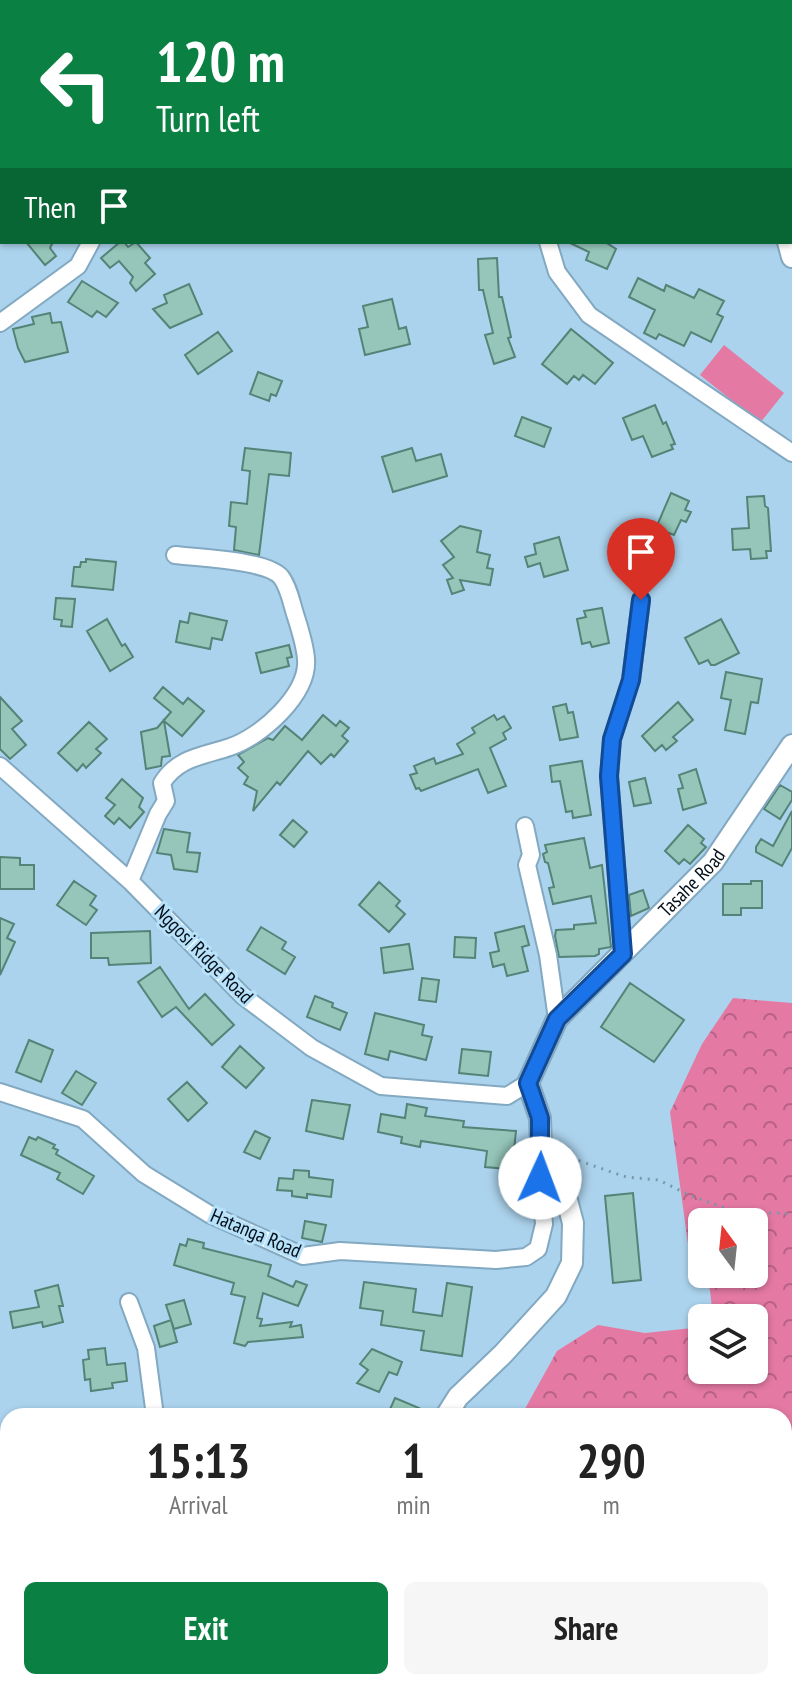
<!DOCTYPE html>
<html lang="en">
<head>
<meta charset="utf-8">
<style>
	:root { --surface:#fff; --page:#f6f6f6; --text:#222; --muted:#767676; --accent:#0b8043 }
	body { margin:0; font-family:"PT Sans Narrow",sans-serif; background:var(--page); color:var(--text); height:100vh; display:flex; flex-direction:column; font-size:30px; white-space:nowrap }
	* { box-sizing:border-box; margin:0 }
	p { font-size:26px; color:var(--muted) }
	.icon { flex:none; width:44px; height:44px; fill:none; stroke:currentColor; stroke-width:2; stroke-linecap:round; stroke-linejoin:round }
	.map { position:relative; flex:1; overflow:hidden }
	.panel { position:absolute; left:0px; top:1408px; width:792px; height:282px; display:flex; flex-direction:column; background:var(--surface); border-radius:24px 24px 0 0; box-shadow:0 2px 6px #0004 }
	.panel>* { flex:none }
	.banner { position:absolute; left:0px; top:0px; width:792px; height:244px; box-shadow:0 2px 6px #0004; background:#0b8043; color:#fff; overflow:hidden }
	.needle { width:52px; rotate:345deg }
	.fabs { position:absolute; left:688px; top:1208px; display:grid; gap:16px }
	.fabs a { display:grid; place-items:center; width:80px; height:80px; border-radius:12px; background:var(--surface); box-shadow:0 2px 6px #0004; font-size:40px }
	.pin { position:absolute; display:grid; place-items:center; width:68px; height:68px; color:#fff; margin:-82px -34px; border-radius:50% 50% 50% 0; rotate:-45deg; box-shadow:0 0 8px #0007 }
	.pin .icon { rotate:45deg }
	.me { position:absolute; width:88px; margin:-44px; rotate:2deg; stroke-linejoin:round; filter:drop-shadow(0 0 6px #0008) }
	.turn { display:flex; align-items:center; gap:28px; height:168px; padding:0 24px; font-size:36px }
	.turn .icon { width:104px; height:104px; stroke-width:2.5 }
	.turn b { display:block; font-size:56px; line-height:68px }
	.then { display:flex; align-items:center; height:76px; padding:0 24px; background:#0003; gap:16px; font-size:30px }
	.eta { display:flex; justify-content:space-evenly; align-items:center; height:136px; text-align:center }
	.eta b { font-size:48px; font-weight:700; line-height:56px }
	.action { display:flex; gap:16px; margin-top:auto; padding:16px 24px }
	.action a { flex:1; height:92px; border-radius:12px; background:var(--accent); color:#fff; font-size:32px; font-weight:700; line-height:92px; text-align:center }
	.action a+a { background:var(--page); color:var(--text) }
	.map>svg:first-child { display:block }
	.green { fill:#e479a3 }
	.forest { fill:url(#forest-crowns) }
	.building { fill:#95c6b9; stroke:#548377; stroke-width:2 }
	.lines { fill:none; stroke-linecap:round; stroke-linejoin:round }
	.minor-casing { stroke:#82a9c1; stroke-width:20 }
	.tertiary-casing { stroke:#82a9c1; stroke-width:24 }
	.path { stroke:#7998ac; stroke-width:3; stroke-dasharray:2 6; stroke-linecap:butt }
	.minor { stroke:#fff; stroke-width:16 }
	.tertiary { stroke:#fff; stroke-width:20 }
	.route-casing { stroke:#114b97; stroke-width:20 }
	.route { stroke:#1a73e8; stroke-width:14 }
	.labels { text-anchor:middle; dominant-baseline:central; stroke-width:6; stroke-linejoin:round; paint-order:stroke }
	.street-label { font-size:20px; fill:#030f18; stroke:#b8e1fa }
</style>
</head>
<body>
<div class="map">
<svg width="792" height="1689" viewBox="0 0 792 1689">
	<defs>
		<pattern id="forest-crowns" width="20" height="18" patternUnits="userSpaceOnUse" patternTransform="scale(2)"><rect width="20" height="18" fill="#e479a3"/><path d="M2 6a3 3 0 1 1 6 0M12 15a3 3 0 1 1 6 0" fill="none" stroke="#b76284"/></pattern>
	</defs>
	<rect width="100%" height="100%" fill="#acd3ed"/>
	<path class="green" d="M 724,345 L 784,393 L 760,423 L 700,375 Z"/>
	<path class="forest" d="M 733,998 L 792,1003 L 792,1689 L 463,1689 L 465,1682 L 784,1682 L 784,1416 L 521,1416 L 557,1351 L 598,1325 L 645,1333 L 702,1327 L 702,1370 L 754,1370 L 754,1318 L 713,1318 L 710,1290 L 703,1274 L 754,1274 L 754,1222 L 702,1222 L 702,1273 L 688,1244 L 670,1112 L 702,1044 Z"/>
	<path class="building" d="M 26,242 L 53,242 L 50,248 L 56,256 L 45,265 Z
		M 120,242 L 124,242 L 128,247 L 136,242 L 150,258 L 145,263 L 155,274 L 136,291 L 130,283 L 133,277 L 119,261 L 110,268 L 101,258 Z
		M 568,242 L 605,242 L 616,249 L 607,269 L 586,260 L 589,252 Z
		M 497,258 L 499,297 L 502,297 L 511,337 L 508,338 L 515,357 L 494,364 L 485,335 L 493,333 L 483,290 L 479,290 L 478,259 Z
		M 638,278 L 664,291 L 666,285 L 694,298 L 699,289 L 724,301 L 717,314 L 723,317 L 711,342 L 691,332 L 684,346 L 659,334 L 656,339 L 644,333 L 655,310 L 629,297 Z
		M 82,281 L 118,303 L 106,317 L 97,311 L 92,317 L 68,302 Z
		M 189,284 L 202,314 L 170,328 L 153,309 L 167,303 L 164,295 Z
		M 392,299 L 399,329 L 406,327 L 410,344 L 365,355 L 359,329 L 368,327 L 363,306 Z
		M 50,313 L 52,323 L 61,322 L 68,352 L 25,362 L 18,348 L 13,329 L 34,324 L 32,317 Z
		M 571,329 L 613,363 L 595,384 L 583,375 L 579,380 L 574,376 L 567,384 L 542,364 Z
		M 218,332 L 232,351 L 198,374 L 185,355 Z
		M 258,372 L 282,381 L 276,396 L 271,394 L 269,401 L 250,394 Z
		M 655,405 L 663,424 L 666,422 L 675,444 L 671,445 L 673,449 L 652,457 L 643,436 L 632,440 L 623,418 Z
		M 522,417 L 551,428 L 544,447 L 515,436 Z
		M 245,448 L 291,453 L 289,476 L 269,474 L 259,555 L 234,550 L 236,527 L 229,526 L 231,502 L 247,504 L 250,471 L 242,470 Z
		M 412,448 L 416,461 L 441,454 L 447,476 L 393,492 L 382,457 Z
		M 671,493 L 689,501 L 685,510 L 691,512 L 686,522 L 681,520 L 674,535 L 656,528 Z
		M 764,496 L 765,506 L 768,508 L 771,551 L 766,551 L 767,558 L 751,559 L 750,549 L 733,550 L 732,529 L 749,528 L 747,497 Z
		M 460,526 L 481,531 L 477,552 L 490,555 L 487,568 L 493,569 L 490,585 L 460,580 L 464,590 L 452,594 L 447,580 L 453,578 L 443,565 L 454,557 L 441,541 Z
		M 559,537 L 568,570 L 544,577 L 540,563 L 528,567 L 525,557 L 536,554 L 534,544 Z
		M 86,559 L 116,562 L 113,590 L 72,586 L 74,567 L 80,567 L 81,562 L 86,562 Z
		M 56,598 L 75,599 L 72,627 L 61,626 L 62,620 L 54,619 Z
		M 602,608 L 609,643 L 592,647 L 590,642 L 582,644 L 577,619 L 586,617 L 584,611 Z
		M 190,613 L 227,621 L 222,640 L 212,638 L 210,649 L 176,642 L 180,621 L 188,623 Z
		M 107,619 L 122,646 L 125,644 L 133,657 L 110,671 L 87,631 Z
		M 721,619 L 739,653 L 715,665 L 711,665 L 708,660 L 699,664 L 685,638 Z
		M 289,645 L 292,657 L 287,658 L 289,666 L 261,673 L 256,653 Z
		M 726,672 L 762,679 L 758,703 L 751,702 L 745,734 L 725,730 L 731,700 L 721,698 Z
		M 163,687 L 183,704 L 188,698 L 204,711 L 182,736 L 164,721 L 170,756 L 162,757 L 161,766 L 146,769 L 141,732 L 157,728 L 171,712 L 154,698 Z
		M 0,697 L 22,721 L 12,729 L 26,745 L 10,759 L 0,749 Z
		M 678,702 L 693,720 L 673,737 L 677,741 L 666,750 L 662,745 L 655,751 L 642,736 Z
		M 566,704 L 568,713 L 573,712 L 578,737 L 560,740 L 553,707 Z
		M 323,715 L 336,726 L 340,721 L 349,728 L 342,736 L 348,741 L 334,757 L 331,754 L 321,764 L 308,751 L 280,785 L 277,782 L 253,811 L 257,791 L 244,784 L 248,777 L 238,768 L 244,762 L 238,755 L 268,738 L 273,740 L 285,726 L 302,740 Z
		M 494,715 L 497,720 L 504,716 L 511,728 L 503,733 L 506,739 L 490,748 L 506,786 L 488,793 L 478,769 L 421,791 L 419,788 L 416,789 L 410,775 L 417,773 L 414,766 L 434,758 L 436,764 L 463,754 L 457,744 L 475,733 L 472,728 Z
		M 89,722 L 107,739 L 96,749 L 101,753 L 86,768 L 83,764 L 77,771 L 58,753 Z
		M 582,761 L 591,815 L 573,818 L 572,811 L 566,812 L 560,781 L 552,782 L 550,766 Z
		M 696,769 L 706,803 L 683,810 L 678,789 L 683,788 L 679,775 Z
		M 645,778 L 651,803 L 634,806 L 629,782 Z
		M 122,779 L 143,798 L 139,807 L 144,812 L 130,828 L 119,818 L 114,824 L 105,816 L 115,805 L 106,798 Z
		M 780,785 L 792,792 L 792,800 L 780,819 L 764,809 Z
		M 792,811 L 792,848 L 782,866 L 756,852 L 756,847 L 761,839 L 773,846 Z
		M 293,820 L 307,832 L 294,847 L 280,835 Z
		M 688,825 L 704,839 L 701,843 L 706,847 L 690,864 L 684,859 L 679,864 L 665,851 Z
		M 164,829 L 190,833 L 187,852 L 200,853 L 197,872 L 174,869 L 171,855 L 157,853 Z
		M 584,838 L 590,868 L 602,865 L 611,947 L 599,949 L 599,954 L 595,956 L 559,957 L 555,936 L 556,930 L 574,929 L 574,925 L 596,923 L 591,896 L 553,904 L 549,888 L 554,887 L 548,863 L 545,862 L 543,854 L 547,852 L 545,845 Z
		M 0,857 L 20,858 L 20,865 L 34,865 L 34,889 L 0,889 Z
		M 74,881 L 96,896 L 90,905 L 97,910 L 86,925 L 57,905 Z
		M 751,881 L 762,881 L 762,908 L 741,908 L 741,915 L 723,915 L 723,884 L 751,884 Z
		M 379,882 L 400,901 L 396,906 L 405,914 L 389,932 L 359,905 Z
		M 643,890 L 649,908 L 631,916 L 629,895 Z
		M 0,918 L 14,924 L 7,938 L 15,942 L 0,975 Z
		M 524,926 L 529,945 L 522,947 L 528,971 L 507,976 L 504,964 L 493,967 L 490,953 L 499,951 L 495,933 Z
		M 261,927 L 286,942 L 282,949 L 295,957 L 285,974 L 247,950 Z
		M 150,931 L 151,963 L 109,965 L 108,958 L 91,958 L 91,933 Z
		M 455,937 L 476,938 L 475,958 L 454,957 Z
		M 409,944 L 413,969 L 384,973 L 381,948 Z
		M 160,967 L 189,1009 L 205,994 L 234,1025 L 212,1045 L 176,1007 L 162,1017 L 138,982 Z
		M 422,978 L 439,980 L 436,1002 L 419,1000 Z
		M 630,983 L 684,1020 L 654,1062 L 601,1027 Z
		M 315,996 L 333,1003 L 332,1007 L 347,1013 L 340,1030 L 307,1017 Z
		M 375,1013 L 424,1025 L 422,1035 L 432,1037 L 426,1060 L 390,1051 L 388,1060 L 365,1054 Z
		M 29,1040 L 53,1050 L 41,1082 L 16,1072 Z
		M 240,1046 L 264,1068 L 246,1088 L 222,1067 Z
		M 462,1049 L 491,1052 L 488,1076 L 459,1073 Z
		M 76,1071 L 96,1083 L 82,1105 L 62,1093 Z
		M 187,1082 L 207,1103 L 188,1121 L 168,1099 Z
		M 312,1100 L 350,1105 L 343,1139 L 306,1131 Z
		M 407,1104 L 427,1108 L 425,1116 L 464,1121 L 463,1127 L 516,1131 L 513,1160 L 508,1160 L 507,1169 L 485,1167 L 487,1151 L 421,1141 L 420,1147 L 401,1143 L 402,1137 L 378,1132 L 381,1114 L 405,1118 Z
		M 255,1131 L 270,1138 L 260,1159 L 244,1152 Z
		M 29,1137 L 36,1140 L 38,1137 L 55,1145 L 53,1148 L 58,1150 L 56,1154 L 94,1176 L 83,1194 L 57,1179 L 60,1173 L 21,1155 Z
		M 294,1170 L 309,1171 L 309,1177 L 333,1180 L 331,1197 L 307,1194 L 307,1198 L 292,1196 L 292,1191 L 277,1190 L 279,1178 L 293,1179 Z
		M 633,1193 L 641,1280 L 613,1283 L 605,1196 Z
		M 305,1221 L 326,1225 L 322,1242 L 302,1238 Z
		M 188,1239 L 204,1243 L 203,1248 L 271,1265 L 268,1276 L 293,1287 L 296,1281 L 307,1285 L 298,1306 L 263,1293 L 257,1318 L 262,1319 L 260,1326 L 292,1322 L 290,1327 L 301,1325 L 303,1337 L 248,1342 L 245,1346 L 234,1343 L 245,1297 L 231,1294 L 234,1283 L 174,1265 L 180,1244 L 186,1246 Z
		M 364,1282 L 416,1289 L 413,1312 L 442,1316 L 447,1283 L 472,1287 L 462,1356 L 421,1350 L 424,1331 L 381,1325 L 383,1311 L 360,1308 Z
		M 58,1285 L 63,1306 L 59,1306 L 63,1322 L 43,1327 L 42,1322 L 13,1328 L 10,1312 L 39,1307 L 35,1291 Z
		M 184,1300 L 191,1324 L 174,1329 L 166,1305 Z
		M 171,1320 L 177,1342 L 160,1347 L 154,1326 Z
		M 105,1348 L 107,1365 L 125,1363 L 127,1381 L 112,1383 L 113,1388 L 91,1391 L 90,1379 L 85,1380 L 83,1360 L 89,1359 L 88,1350 Z
		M 372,1349 L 402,1362 L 397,1375 L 389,1372 L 379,1392 L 357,1383 L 368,1370 L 360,1364 Z
		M 395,1398 L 419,1408 L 416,1416 L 387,1416 Z"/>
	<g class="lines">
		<g class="minor-casing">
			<path id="minor" d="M 12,0 L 12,2
				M 510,0 L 510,2
				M 174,2 L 176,0
				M 548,242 L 557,272 L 589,315 L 792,453
				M 0,323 L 78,266 L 91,242
				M 0,766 L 130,881 L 243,996 L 312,1048 L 381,1086 L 507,1096 L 528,1083
				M 525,826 L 531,855 L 527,865 L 548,955 L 557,1019
				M 130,881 L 158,814 L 166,801 L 162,783 C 178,757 204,756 230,747 C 261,737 309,694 306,659 C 305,645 300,630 296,617 C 292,605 289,587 281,577 C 267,560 198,558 175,555
				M 623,954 L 609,776 L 612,739 L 631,680 L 641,600
				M 0,1092 L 83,1119 L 144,1174 L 209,1214 L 303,1256 L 340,1251 L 496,1260 L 526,1257 L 538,1249 L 544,1224 L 540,1178 L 541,1147
				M 129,1302 L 146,1348 L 155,1416
				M 162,1682 L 163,1689"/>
		</g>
		<g class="tertiary-casing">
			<g id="tertiary">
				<path d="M 736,0 L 736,2"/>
				<path d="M 788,242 L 792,257"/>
				<path id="s1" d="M 446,1416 L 458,1397 L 503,1354 L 556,1296 L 572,1263 L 573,1223 L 559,1170 L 541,1147 L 540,1118 L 528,1083 L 557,1019 L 713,862 L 792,745"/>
				<path d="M 220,1689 L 229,1682"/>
			</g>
		</g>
		<path class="path" d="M 571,1158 L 626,1177 L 659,1180 L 691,1196 L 734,1211 L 792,1214"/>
		<use href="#minor" class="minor"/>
		<use href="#tertiary" class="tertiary"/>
	</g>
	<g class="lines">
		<g class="route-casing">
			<path id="route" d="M 540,1178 L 540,1118 L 528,1083 L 557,1019 L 623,954 L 609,776 L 612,739 L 631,680 L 641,600"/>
		</g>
		<use href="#route" class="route"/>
	</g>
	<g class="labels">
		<g class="street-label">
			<text stroke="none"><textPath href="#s1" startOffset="652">Tasahe Road</textPath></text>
			<text transform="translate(204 954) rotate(45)">Nggosi Ridge Road</text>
			<text transform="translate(256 1233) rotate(23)">Hatanga Road</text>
		</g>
	</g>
</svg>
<div class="fabs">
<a><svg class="needle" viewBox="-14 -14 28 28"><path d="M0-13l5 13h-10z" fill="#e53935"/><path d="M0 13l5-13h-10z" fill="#767676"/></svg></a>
<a><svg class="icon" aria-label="layers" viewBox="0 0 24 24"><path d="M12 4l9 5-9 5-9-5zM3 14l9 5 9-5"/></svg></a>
</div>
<div class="pin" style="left:641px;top:600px;background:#d93025"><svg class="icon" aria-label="arrive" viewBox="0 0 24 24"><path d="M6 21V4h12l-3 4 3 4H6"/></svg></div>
<svg class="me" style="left:540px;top:1178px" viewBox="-20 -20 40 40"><circle r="19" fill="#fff"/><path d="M0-13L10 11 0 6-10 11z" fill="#1a73e8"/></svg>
<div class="banner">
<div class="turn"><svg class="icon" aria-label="left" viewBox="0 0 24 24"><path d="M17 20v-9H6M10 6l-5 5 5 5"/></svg><div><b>120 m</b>Turn left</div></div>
<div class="then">Then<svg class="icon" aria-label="arrive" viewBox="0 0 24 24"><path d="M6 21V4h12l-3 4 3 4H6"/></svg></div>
</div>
<section class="panel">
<div class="eta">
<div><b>15:13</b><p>Arrival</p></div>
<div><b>1</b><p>min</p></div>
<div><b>290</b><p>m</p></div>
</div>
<div class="action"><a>Exit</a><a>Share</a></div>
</section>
</div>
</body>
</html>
